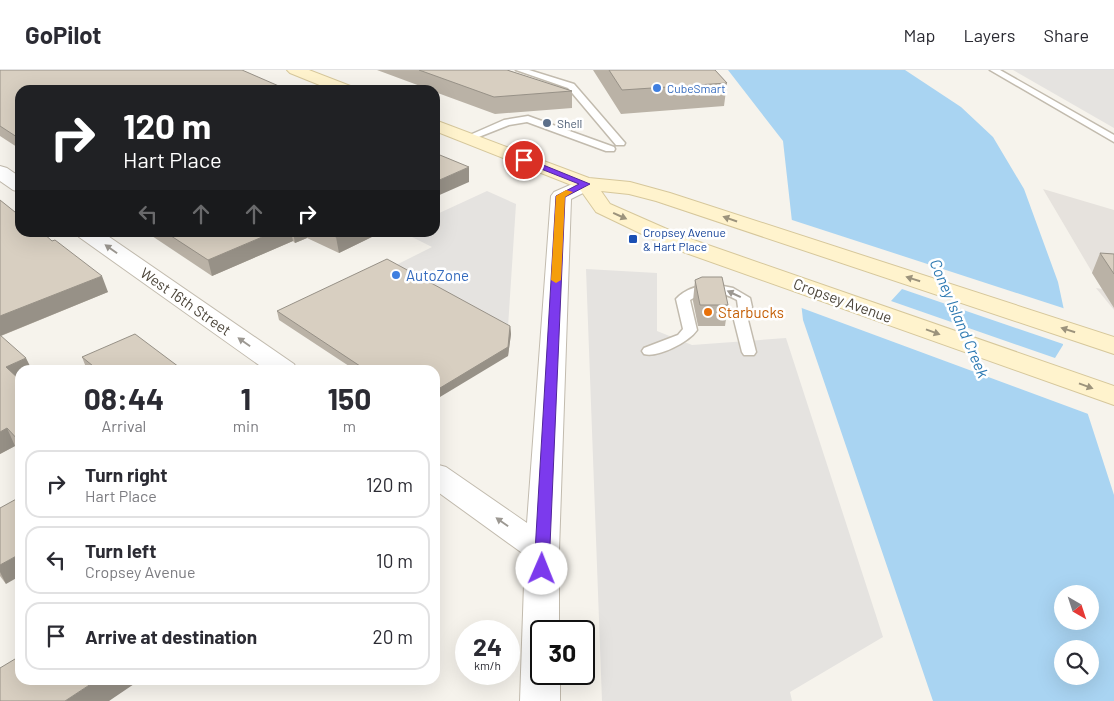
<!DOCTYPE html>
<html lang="en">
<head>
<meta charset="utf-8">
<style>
	:root { --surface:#fff; --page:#f2f2f3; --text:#2b2b33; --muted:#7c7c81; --line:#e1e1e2 }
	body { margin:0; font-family:Barlow,sans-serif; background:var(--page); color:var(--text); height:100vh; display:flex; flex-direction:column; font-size:19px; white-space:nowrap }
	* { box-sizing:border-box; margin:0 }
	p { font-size:16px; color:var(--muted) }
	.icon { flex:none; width:28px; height:28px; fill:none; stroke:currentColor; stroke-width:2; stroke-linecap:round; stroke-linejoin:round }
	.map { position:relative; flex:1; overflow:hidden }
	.details { position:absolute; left:15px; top:295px; width:425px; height:320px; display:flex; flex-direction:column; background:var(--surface); border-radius:15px; box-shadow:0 5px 20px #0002 }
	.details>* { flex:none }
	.guide { position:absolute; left:15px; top:15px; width:425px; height:152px; border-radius:15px; box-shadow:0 5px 20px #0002; background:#202124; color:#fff; overflow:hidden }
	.needle { width:32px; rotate:141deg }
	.fabs { position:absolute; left:1054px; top:515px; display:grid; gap:10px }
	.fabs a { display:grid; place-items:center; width:45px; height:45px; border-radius:50%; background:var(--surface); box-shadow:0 5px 20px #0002; font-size:25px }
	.speed { position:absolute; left:455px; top:550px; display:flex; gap:10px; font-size:25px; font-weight:700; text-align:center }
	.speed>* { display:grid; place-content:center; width:65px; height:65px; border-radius:50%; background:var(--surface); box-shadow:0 5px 20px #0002; line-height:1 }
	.speed small { font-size:12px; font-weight:400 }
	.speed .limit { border:2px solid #111; border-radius:8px; background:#fff; color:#111 }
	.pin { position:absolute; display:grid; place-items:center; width:42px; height:42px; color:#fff; margin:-21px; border:2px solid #fff; border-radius:50%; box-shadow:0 1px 5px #0007 }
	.me { position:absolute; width:55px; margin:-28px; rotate:1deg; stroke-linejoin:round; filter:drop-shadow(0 0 4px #0008) }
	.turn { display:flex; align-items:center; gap:18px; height:105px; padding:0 25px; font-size:22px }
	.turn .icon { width:65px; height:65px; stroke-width:2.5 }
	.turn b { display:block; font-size:35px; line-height:42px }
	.lanes { display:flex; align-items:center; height:48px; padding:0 25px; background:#0003; justify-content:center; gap:25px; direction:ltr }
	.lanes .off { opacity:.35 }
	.eta { display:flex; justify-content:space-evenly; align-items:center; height:85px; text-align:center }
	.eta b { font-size:30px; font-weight:700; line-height:35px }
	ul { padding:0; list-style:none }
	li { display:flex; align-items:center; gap:15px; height:68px; margin:0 10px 8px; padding:0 15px; border:2px solid var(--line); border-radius:15px }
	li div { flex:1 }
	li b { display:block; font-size:19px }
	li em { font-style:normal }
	header { display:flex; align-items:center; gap:30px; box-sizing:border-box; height:70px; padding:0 25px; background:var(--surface); border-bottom:1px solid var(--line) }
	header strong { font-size:24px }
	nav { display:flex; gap:28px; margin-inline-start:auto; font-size:18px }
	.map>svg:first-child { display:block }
	.industrial { fill:#e6e2dd }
	.parking { fill:#e5e3e0 }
	.water { fill:#a9d4f2; fill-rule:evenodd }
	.pier { fill:#f6f3ec; fill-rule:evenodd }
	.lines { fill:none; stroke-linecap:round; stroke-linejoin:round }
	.service-casing { stroke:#c2bbae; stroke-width:3 }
	.minor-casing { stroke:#c2bbae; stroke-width:2 }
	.secondary-casing { stroke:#d6c79b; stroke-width:2 }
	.service { fill:#fff; fill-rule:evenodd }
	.minor { fill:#fff; fill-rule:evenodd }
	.secondary { fill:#fff3cd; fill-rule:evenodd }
	.wall { fill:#bab2a6 }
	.shaded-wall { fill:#979187 }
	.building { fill:#d8cfc1; stroke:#979187 }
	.oneway { fill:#9c937c }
	.oneway2 { fill:#9c9892 }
	.route { fill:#7c3aed; stroke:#51269a }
	.slow { fill:#f59e0b }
	.shop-dot { fill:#3f7fe0; stroke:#fff; stroke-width:2 }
	.service-dot { fill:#5c6f8a; stroke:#fff; stroke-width:2 }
	.transit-dot { fill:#1a4fb4; stroke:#fff; stroke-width:2 }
	.food-dot { fill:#e8710a; stroke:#fff; stroke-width:2 }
	.labels { text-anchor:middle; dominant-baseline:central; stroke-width:5; stroke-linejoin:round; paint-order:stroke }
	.far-shop-label { font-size:12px; fill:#366cbe; stroke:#fff; text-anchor:start }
	.far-service-label { font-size:12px; fill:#4e5e75; stroke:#fff; text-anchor:start }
	.far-transit-label { font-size:12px; fill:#164399; stroke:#fff; text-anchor:start }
	.shop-label { font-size:15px; fill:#366cbe; stroke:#fff; text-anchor:start }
	.street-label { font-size:15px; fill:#4b4439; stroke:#fff }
	.food-label { font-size:15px; fill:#c56008; stroke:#fff; text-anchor:start }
	.water-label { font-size:16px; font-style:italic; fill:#2e7ab2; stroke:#fff }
</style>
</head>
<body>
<header>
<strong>GoPilot</strong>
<nav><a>Map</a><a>Layers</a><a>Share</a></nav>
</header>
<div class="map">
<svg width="1114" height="631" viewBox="0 0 1114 631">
	<rect width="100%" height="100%" fill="#f6f3ec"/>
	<path class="industrial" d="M 1043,119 L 1114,140 L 1114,240 L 1096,218 L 1102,219 Z"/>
	<path class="parking" d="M 1013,0 L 1114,0 L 1114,58 Z
		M 487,121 L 516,134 L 508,257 L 394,196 L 432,177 L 404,163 L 435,162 L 435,145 Z
		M 586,199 L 657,203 L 657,261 L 692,275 L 786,268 L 883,567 L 790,622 L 792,631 L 602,631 Z"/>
	<path class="water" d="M 728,0 L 905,0 L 961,37 L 993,67 L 1024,119 L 1058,212 L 1083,329 L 1114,425 L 1114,631 L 933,631 L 803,250 L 783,71 ZM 1062,524 L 1090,524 L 1090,551 L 1062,551 ZM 1062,579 L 1090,579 L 1090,606 L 1062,606 Z"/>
	<path class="pier" d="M 789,149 L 1066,239 L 1091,345 L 799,237 ZM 902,219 L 1063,274 L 1063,275 L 1055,288 L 891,231 Z"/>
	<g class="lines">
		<g class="service-casing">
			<path id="service" d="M 516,0 L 529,0 L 574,14 L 625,73 L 624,75 L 616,75 L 568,18 Z
				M 990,0 L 1000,0 L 1114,65 L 1114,72 Z
				M 528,46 L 614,77 L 615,79 L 614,81 L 606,81 L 527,52 L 509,55 L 471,70 L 465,70 L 463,68 L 504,50 Z
				M 713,214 L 733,218 L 750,228 L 752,237 L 748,250 L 756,282 L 754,285 L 744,285 L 742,282 L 734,250 L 738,237 L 737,230 C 721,221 706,220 690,230 L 697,260 C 689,272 658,288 644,284 L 642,281 L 644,278 L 678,265 L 683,259 L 676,229 C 685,219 700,215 713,214 Z"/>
		</g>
		<g class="minor-casing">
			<path id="minor" d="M 0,96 L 7,98 L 20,107 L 20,122 L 13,120 L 0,111 Z
				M 586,108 L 593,110 L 596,114 L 593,118 L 571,129 L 559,480 L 559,561 L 541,561 L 541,604 L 560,604 L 560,631 L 520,631 L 525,485 L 435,420 L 435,394 L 446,397 L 527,453 L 551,126 L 554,122 Z
				M 77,162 L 102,162 L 294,294 L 297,300 L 266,300 L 79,167 Z"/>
		</g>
		<g class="secondary-casing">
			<path id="secondary" d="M 287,0 L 309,0 L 353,17 L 355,20 L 332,20 L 290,3 Z
				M 435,50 L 589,108 L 630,112 L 670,123 L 1114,267 L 1114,284 L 656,131 L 629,124 L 601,121 L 610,134 L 685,167 L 1114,316 L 1114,335 L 669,177 L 596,142 L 579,118 L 435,61 Z"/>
		</g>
		<use href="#service" class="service"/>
		<use href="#minor" class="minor"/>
		<use href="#secondary" class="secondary"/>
	</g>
	<path class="wall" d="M 0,0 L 20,20 L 20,79 L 0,66 Z
		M 377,0 L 507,0 L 572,21 L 572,38 L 495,44 L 435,22 L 435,20 L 431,20 Z
		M 593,0 L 715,0 L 727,13 L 724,36 L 621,44 Z
		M 0,130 L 108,222 L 1,266 L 20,300 L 20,381 L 15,376 L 0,384 Z
		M 146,162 L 378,162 L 378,164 L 339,183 L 307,168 L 295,173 L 293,171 L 212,206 Z
		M 1100,183 L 1114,184 L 1114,238 L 1092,203 Z
		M 695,210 L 728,235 L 725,256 L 698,256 L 693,231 Z
		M 277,241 L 510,256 L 511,264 L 508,286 L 435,300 L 355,300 L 279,250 Z
		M 82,287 L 183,300 L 87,300 Z
		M 0,438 L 6,514 L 0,506 Z"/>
	<path class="shaded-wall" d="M 469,97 L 469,112 L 435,127 L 435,112 Z
		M 274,162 L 291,162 L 293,171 L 212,206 L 208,190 Z
		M 293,162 L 306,162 L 307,168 L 295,173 Z
		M 346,162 L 378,162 L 378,164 L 339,183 L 336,167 Z
		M 102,206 L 108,222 L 0,266 L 0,246 Z
		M 510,256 L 511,264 L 508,286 L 435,330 L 435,321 Z
		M 26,288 L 32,300 L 20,300 L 20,311 L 6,297 Z
		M 7,358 L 15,376 L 0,384 L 0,362 Z
		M 20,484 L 20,506 L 6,514 L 0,502 L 0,495 Z
		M 97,610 L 140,610 L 109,631 L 65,631 Z"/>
	<path class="building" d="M 0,0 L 242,0 L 288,20 L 20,20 L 20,69 L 0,56 Z
		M 419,0 L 507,0 L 572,21 L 494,27 Z
		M 609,0 L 715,0 L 727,13 L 622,20 Z
		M 435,83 L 469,97 L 435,112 Z
		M 0,130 L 20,146 L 20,162 L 42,162 L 52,171 L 55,170 L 102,206 L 0,246 Z
		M 165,162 L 274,162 L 208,190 Z
		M 326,162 L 346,162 L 336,167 Z
		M 1100,183 L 1114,184 L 1114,204 Z
		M 387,189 L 510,256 L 508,277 L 435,321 L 435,300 L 366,300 L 277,241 Z
		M 702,207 L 722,207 L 728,235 L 700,235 L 695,210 Z
		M 135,264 L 183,300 L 98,300 L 82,287 Z
		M 0,265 L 26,288 L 6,297 L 20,310 L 20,314 L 18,315 L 20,317 L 20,372 L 7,358 L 0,362 Z
		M 20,427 L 20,484 L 0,495 L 0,438 Z
		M 20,586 L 20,610 L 97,610 L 65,631 L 0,631 L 0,598 Z"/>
	<defs><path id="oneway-solid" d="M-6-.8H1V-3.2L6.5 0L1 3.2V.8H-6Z" transform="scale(1.25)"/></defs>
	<g class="oneway">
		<use href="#oneway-solid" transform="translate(620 146) rotate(24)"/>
		<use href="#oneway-solid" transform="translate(730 149) rotate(-161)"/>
		<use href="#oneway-solid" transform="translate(913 209) rotate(-162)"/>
		<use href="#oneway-solid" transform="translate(1068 260) rotate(-162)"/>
		<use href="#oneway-solid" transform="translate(933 262) rotate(20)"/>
		<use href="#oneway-solid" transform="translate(1086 316) rotate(20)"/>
	</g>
	<g class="oneway2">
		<use href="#oneway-solid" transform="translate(111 179) rotate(-145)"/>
		<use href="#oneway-solid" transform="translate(734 224) rotate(-155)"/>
		<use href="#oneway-solid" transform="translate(244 272) rotate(-145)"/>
		<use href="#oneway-solid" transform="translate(502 452) rotate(-145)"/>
	</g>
	<path class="route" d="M 521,88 L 526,88 L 590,114 L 565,127 L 549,499 L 547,503 L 542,504 L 536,503 L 534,499 L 556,126 L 579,114 L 521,91 Z"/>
	<path class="slow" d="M 566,120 L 573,122 L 565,127 L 561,210 L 556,213 L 551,210 L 556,126 Z"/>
	<g class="shop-dot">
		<circle cx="657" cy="18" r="5"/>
		<circle cx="396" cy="205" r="5"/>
	</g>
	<circle class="service-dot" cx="547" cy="53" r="5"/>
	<rect class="transit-dot" x="628" y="164" width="10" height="10" rx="2.5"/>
	<circle class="food-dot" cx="708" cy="242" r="5"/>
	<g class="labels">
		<g class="far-shop-label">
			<text x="667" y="18">CubeSmart</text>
		</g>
		<g class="far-service-label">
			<text x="557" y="53">Shell</text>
		</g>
		<g class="far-transit-label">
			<text x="643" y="162">Cropsey Avenue<tspan x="643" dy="14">&amp; Hart Place</tspan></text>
		</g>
		<g class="shop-label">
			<text x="406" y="205">AutoZone</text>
		</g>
		<g class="street-label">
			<text transform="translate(843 230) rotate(20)">Cropsey Avenue</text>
			<text transform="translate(186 231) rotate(35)">West 16th Street</text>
		</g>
		<g class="food-label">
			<text x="718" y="242">Starbucks</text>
		</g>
		<g class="water-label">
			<text transform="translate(960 248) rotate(67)">Coney Island Creek</text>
		</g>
	</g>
</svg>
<div class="fabs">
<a><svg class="needle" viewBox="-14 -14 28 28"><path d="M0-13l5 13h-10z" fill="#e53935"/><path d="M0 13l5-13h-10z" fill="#7c7c81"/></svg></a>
<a><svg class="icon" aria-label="search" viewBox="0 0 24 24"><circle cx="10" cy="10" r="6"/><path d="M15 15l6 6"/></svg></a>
</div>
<div class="speed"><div>24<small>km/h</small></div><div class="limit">30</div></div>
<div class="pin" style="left:524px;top:90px;background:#d93025"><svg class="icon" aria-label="arrive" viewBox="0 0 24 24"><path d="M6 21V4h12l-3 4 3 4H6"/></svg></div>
<svg class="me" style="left:542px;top:499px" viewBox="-20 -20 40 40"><circle r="19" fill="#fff"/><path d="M0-13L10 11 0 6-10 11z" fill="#7c3aed"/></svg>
<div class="guide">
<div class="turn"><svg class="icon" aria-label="right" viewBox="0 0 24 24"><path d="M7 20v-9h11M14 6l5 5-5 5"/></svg><div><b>120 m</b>Hart Place</div></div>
<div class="lanes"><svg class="icon off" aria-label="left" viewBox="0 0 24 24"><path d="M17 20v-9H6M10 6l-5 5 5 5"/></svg><svg class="icon off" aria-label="ahead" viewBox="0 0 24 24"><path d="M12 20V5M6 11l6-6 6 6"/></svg><svg class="icon off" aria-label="ahead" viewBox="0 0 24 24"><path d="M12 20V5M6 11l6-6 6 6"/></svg><svg class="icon" aria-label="right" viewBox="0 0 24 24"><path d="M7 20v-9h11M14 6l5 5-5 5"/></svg></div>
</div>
<section class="details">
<div class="eta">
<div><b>08:44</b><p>Arrival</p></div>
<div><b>1</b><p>min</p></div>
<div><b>150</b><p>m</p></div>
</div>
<ul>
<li><svg class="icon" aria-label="right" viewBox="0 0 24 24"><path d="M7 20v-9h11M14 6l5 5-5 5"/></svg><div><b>Turn right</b><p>Hart Place</p></div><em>120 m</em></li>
<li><svg class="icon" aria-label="left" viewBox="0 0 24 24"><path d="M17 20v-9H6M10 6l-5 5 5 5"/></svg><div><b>Turn left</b><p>Cropsey Avenue</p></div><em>10 m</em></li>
<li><svg class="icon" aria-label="arrive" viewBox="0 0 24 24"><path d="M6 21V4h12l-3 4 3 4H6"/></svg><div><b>Arrive at destination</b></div><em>20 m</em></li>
</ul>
</section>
</div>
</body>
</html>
